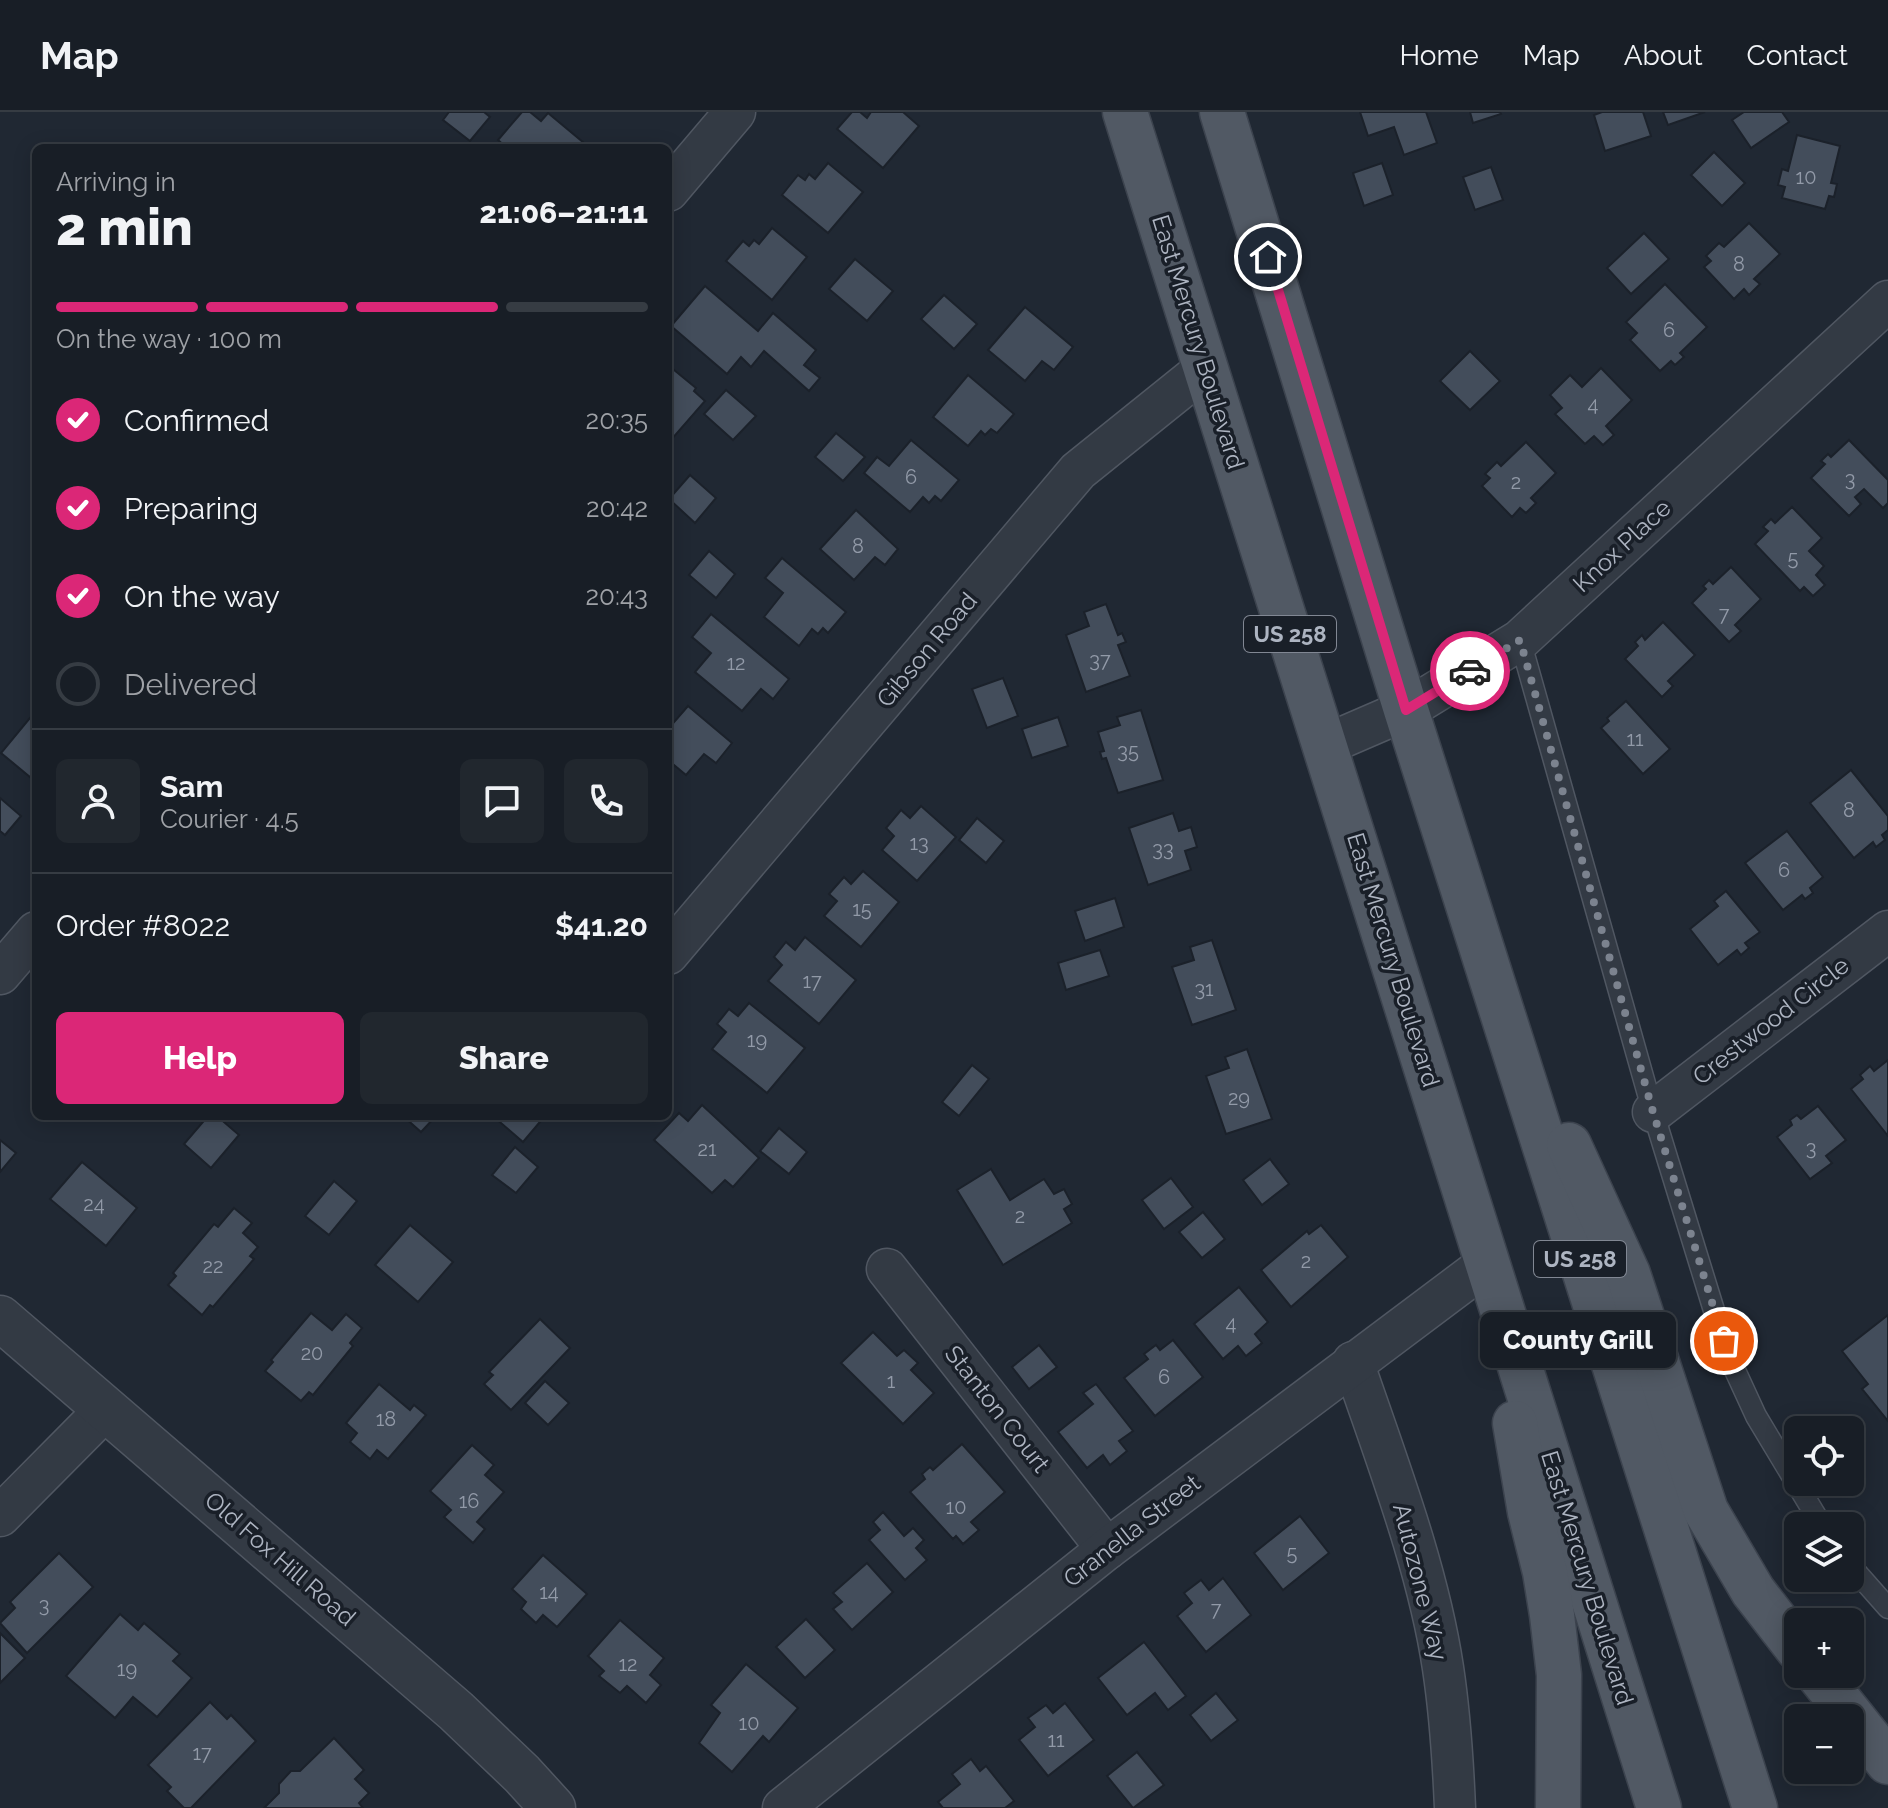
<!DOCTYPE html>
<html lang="en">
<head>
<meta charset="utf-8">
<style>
  body { margin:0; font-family:Raleway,sans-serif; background:#21272e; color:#f1f3f6; height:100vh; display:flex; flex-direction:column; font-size:30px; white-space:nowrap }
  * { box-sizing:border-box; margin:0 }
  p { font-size:26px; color:#9fa2a7 }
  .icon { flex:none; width:44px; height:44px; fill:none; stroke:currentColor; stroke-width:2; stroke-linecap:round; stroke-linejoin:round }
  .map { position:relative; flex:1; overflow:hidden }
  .details { position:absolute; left:32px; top:32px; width:640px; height:976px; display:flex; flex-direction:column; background:#181e26; border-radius:12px; box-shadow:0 4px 20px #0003,0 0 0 2px #363c43 }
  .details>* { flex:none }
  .buttons { position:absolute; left:1784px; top:1304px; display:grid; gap:16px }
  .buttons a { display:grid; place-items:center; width:80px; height:80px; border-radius:12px; background:#181e26; box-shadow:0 4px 20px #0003,0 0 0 2px #363c43; font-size:40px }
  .pin { position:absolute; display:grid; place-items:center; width:68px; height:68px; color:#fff; margin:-34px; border:4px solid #fff; border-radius:50%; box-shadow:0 2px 8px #0007 }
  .courier { position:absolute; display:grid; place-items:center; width:80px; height:80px; margin:-40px; border:6px solid #db2777; border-radius:50%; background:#fff; color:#222; box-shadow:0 2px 10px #0007 }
  .bubble { position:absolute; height:56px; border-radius:12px; background:#181e26; box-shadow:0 4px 20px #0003,0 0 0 2px #363c43; font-size:26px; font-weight:800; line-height:56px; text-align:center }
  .head em { font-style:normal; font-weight:800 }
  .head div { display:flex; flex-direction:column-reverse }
  .head { display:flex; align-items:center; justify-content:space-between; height:136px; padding:0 24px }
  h1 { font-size:52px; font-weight:800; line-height:60px }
  .bar { display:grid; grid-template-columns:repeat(4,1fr); gap:12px 8px; align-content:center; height:96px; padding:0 24px }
  .bar i { height:10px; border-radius:6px; background:#363c43 }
  .bar .on { background:#db2777 }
  .bar p { grid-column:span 4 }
  .line { display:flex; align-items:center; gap:20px; padding:0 24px; border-top:2px solid #363c43 }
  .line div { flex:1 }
  .round { display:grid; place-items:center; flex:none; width:84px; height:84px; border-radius:12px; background:#21272e }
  ol { padding:0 24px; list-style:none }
  li { display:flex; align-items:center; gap:24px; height:88px }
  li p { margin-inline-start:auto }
  li .icon { padding:8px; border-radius:50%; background:#db2777; color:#fff; stroke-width:4 }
  li:last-child { color:#9fa2a7 }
  li i { width:44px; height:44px; border:4px solid #363c43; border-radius:50% }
  .primary-button { display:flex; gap:16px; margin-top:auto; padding:16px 24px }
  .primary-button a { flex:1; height:92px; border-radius:12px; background:#db2777; color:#fff; font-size:32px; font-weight:800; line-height:92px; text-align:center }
  .primary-button a+a { background:#21272e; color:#f1f3f6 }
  header { display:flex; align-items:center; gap:48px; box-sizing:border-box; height:112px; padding:0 40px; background:#181e26; border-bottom:2px solid #363c43 }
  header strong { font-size:38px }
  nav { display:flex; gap:44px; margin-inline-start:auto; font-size:28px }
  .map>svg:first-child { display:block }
</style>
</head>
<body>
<header>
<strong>Map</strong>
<nav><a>Home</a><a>Map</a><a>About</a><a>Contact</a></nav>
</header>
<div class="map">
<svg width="1888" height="1696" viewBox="0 0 1888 1696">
  <rect width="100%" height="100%" fill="#202833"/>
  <g fill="#434d5b" stroke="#1b212a" stroke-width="2">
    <polygon points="449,0 484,0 490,5 470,29 443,8"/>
    <polygon points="522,0 530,0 541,9 548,1 590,36 507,36 498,28"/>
    <polygon points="852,0 860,0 867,6 871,0 903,0 919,14 883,56 837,17"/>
    <polygon points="1360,0 1426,0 1437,31 1404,43 1394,15 1368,24"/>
    <polygon points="1470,0 1500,0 1501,2 1473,11"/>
    <polygon points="1602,0 1643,0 1651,24 1605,39 1594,3"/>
    <polygon points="1663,0 1705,0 1668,13"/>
    <polygon points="1744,0 1782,0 1789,10 1751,36 1732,8"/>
    <polygon points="1797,23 1840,34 1831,71 1837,72 1834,85 1829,84 1825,97 1782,86 1785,75 1778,73 1782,57 1788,59"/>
    <polygon points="1714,40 1745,71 1722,94 1691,63"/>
    <polygon points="828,51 863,80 828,121 782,83 798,63 805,68 809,62 815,67"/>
    <polygon points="1382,51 1393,83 1364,94 1353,61"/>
    <polygon points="1491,55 1503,88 1475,98 1463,65"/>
    <polygon points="1749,111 1780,142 1754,167 1760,172 1749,183 1744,177 1734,187 1704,155 1711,149 1706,144 1719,131 1724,135"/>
    <polygon points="772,116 807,145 772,188 726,149 743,129 749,134 754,128 759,132"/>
    <polygon points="1644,121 1669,147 1631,182 1607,156"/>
    <polygon points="855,147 893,179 867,209 829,177"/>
    <polygon points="1665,172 1707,215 1680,241 1684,245 1675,253 1671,249 1660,259 1630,228 1637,221 1626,210"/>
    <polygon points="705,174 758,219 773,201 816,238 804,253 820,266 809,279 764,239 751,255 741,245 727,262 671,214"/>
    <polygon points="944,183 977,212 954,237 921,207"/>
    <polygon points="1025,195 1073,235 1054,258 1042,249 1025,269 988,238"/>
    <polygon points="1470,239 1500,269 1470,298 1440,269"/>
    <polygon points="668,253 696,276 694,279 705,289 671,328 668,326"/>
    <polygon points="1601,256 1632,288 1606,314 1614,323 1603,333 1594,324 1585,332 1555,302 1562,296 1550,283 1570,263 1582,275"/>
    <polygon points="968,263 1014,302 997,321 991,317 985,323 981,319 968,334 933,305"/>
    <polygon points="726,278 756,304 733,328 704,302"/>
    <polygon points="836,321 865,345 843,369 815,345"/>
    <polygon points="911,328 959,368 941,389 935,384 929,391 923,385 910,400 864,361 877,345 889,354"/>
    <polygon points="1849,328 1888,368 1888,391 1883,396 1864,377 1855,385 1861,392 1849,404 1811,366 1825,352 1821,349 1828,342 1831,345"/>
    <polygon points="1526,330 1556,361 1531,386 1536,391 1526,401 1520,396 1512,405 1482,374 1490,366 1485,362 1497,350 1501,354"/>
    <polygon points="690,363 716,386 695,411 669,387"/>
    <polygon points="1792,395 1822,426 1809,439 1824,454 1816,463 1825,473 1813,484 1804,475 1800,479 1755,432 1768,419 1763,415 1771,407 1775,411"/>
    <polygon points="856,398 898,437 885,453 875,445 854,468 820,437"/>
    <polygon points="709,439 735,462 716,486 689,463"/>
    <polygon points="782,446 846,500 828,521 823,516 818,522 812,517 799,534 764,505 783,481 765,466"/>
    <polygon points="1731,455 1761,487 1735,513 1741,519 1729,530 1692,491 1706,477 1703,474 1709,468 1713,472"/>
    <polygon points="1106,492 1118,523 1122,521 1126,530 1118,533 1130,564 1086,580 1066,523 1089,514 1084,500"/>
    <polygon points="711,502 789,567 773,587 761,577 742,599 695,560 711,541 692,525"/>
    <polygon points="1663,510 1695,543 1668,569 1673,574 1662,585 1625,547 1638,534 1635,530 1642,523 1645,528"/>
    <polygon points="1003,566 1018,604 987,616 972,577"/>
    <polygon points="1626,589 1670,637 1643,662 1601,616 1609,609 1607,606"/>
    <polygon points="688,594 732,631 716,651 704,642 686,663 668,648 668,617"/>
    <polygon points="1141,598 1163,668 1118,681 1106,646 1102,647 1100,640 1104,639 1098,620 1120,613 1117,605"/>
    <polygon points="34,601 36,602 36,670 1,641"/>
    <polygon points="1058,605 1068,634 1032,646 1022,617"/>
    <polygon points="1851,658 1888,704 1888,718 1882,723 1885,728 1876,735 1873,730 1854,746 1810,691"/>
    <polygon points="0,686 21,704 5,723 0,719"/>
    <polygon points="921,694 956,725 917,769 882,738 894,724 886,716 901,698 910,706"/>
    <polygon points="1173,701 1179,719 1191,715 1197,735 1185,739 1191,758 1148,773 1129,716"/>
    <polygon points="977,706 1004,729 986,751 959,728"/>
    <polygon points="1787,719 1823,765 1810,776 1813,781 1805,787 1802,783 1783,798 1745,751"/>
    <polygon points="863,759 899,790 861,835 824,804 837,789 829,782 844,765 851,772"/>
    <polygon points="1726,779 1760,820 1745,831 1749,836 1741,843 1737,838 1718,853 1690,817 1718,794 1714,789"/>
    <polygon points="1115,786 1124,815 1085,829 1075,799"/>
    <polygon points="805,825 856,868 819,912 768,869 782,853 774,845 786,830 795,838"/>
    <polygon points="1212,828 1236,898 1192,913 1172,855 1194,848 1190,835"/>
    <polygon points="1100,838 1109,864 1066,878 1058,851"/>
    <polygon points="749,891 805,936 767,981 712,937 726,920 717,912 729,897 738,904"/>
    <polygon points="1247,937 1272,1007 1226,1022 1206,964 1229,956 1225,945"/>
    <polygon points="1888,948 1888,1024 1851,977 1863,967 1860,963 1870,954 1874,959"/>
    <polygon points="972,953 989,967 959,1004 942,990"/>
    <polygon points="702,993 759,1046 733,1075 725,1068 712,1081 654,1028 679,1001 688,1009"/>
    <polygon points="1818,994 1846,1028 1826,1044 1832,1051 1810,1067 1777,1025 1792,1013 1790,1008 1797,1003 1801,1007"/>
    <polygon points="208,1004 217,1004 239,1023 211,1056 184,1032"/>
    <polygon points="403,1004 436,1004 421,1020"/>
    <polygon points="485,1004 545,1004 523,1030 493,1004 489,1008"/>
    <polygon points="779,1016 807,1040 789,1062 760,1039"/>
    <polygon points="0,1028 16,1041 0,1060"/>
    <polygon points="515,1035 538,1055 516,1081 492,1063"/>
    <polygon points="1270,1047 1289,1072 1262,1093 1243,1068"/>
    <polygon points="82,1050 137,1096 106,1134 50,1087"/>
    <polygon points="991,1057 1010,1088 1044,1067 1054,1082 1064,1077 1072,1092 1064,1097 1072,1111 1003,1153 957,1078"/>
    <polygon points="1171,1066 1193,1095 1164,1117 1142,1088"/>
    <polygon points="334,1069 357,1089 329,1123 305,1104"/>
    <polygon points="234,1096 252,1111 243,1121 258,1135 250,1144 254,1147 213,1195 210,1193 202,1203 168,1173 176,1164 173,1161 214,1112 218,1115"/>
    <polygon points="1203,1100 1225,1127 1202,1146 1179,1120"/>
    <polygon points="410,1113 453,1150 418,1190 375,1153"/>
    <polygon points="1321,1113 1348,1145 1291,1195 1261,1158 1307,1119 1309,1122"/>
    <polygon points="1239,1175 1268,1210 1255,1222 1262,1231 1246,1244 1238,1234 1223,1247 1194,1212"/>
    <polygon points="311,1201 332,1218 346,1202 362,1216 350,1231 353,1234 313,1283 309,1280 301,1289 265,1259 273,1250 271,1248"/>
    <polygon points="1888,1203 1888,1309 1862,1277 1868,1272 1842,1239"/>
    <polygon points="540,1207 570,1236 511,1298 484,1272 493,1263 489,1260"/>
    <polygon points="873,1220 897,1244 904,1238 918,1251 911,1258 934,1281 903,1312 841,1251"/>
    <polygon points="1173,1228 1203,1265 1155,1304 1124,1266 1148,1247 1144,1242 1156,1233 1160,1238"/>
    <polygon points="1039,1233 1057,1255 1029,1277 1012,1255"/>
    <polygon points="545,1269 569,1291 548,1313 525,1291"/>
    <polygon points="379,1272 410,1298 414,1293 426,1303 388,1347 377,1338 370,1347 350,1330 357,1321 346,1311"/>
    <polygon points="1096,1272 1133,1319 1119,1329 1127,1339 1110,1353 1103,1343 1087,1356 1058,1320 1093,1292 1083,1281"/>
    <polygon points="962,1332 1005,1380 971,1410 979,1418 963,1432 956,1424 953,1427 910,1380 925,1367 922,1362 930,1355 933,1358"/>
    <polygon points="472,1333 494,1353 485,1363 504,1380 477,1410 485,1417 473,1431 444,1405 451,1398 430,1379"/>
    <polygon points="883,1400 904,1424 913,1416 924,1428 916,1436 927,1448 905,1468 869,1428 880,1418 873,1410"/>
    <polygon points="1300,1404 1329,1441 1283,1478 1254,1441"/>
    <polygon points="59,1441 93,1475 27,1541 0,1511 15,1496 10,1490"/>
    <polygon points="543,1443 587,1482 557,1515 543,1503 536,1511 521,1497 526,1490 512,1477"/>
    <polygon points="867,1451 893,1480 852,1518 833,1497 842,1490 833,1481"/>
    <polygon points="1223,1466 1251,1503 1206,1540 1177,1504 1192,1491 1184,1481 1201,1468 1209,1478"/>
    <polygon points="120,1502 138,1518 144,1511 180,1542 173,1549 192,1566 157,1605 133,1585 115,1606 66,1564"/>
    <polygon points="806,1507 835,1538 805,1566 776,1535"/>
    <polygon points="620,1508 664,1546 650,1563 661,1573 646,1591 627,1574 620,1581 599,1564 604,1559 588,1544"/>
    <polygon points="0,1521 25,1546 0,1571"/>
    <polygon points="1144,1530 1186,1584 1168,1598 1155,1581 1127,1603 1098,1566"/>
    <polygon points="746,1552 798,1596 769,1630 763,1624 732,1660 699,1631 720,1601 711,1593"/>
    <polygon points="1216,1581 1238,1608 1211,1629 1190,1603"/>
    <polygon points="210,1590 227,1607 231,1603 256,1629 191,1696 184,1696 167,1679 171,1675 148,1653"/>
    <polygon points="1065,1591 1094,1628 1048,1664 1019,1628 1035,1615 1028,1606 1046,1593 1053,1601"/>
    <polygon points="334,1626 364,1658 355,1667 369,1681 359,1691 363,1696 264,1696 279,1681 279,1672 291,1659 300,1659"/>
    <polygon points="1137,1640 1164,1673 1133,1696 1107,1664"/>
    <polygon points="971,1647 980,1659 986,1654 1014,1689 1005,1696 943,1696 938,1690 960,1672 952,1662"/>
  </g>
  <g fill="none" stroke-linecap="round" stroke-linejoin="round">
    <defs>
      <g id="service">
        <polyline points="1520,528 1653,1000 1716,1205 1733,1254 1756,1304 1822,1414"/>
        <polyline points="1850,1453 1888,1496"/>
      </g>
      <g id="minor">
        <polyline points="668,79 735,0"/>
        <polyline points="1325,633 1406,598 1520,528 1888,189"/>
        <polyline points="668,842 1078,359 1206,256"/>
        <polyline points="0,862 36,820"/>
        <polyline points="1653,1000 1888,819"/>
        <polyline points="887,1157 1107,1437"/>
        <path d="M 1353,1250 C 1386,1347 1428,1455 1443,1556 C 1450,1602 1453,1649 1455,1696"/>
        <polyline points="0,1404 106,1297"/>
        <polyline points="783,1696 1107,1437 1488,1151"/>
      </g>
      <polyline id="tertiary" points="0,1206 456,1599 522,1662 553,1696"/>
      <g id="primary">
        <polyline points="1125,0 1659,1696"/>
        <polyline points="1222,0 1406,598 1755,1696"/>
        <polyline points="1569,1033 1628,1162 1706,1399 1753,1479 1798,1537"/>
        <polyline points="1515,1311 1530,1400 1545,1460 1552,1503 1559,1563 1558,1696"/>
        <polyline points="1818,1562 1888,1650"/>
      </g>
    </defs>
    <use href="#service" stroke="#505762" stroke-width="23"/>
    <use href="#minor" stroke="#505762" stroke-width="43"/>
    <use href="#tertiary" stroke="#505762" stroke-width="47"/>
    <use href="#primary" stroke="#3c434e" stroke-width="47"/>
    <use href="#service" stroke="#333a44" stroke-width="20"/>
    <use href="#minor" stroke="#333a44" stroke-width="40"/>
    <use href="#tertiary" stroke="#333a44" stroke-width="44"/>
    <use href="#primary" stroke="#515964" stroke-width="44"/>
  </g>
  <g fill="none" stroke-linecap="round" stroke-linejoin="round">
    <polyline stroke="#7c838f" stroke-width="8" stroke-dasharray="0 14.4" points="1470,559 1520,528 1653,1000 1724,1229"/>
    <polyline stroke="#db2777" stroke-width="10" points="1268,145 1406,598 1470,559"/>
  </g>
  <g text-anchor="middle" stroke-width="7" stroke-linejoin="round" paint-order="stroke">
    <g font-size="20" fill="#929aa8">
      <text x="1806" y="72">10</text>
      <text x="1739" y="159">8</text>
      <text x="1669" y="225">6</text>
      <text x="1593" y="299">4</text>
      <text x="911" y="372">6</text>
      <text x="1850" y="374">3</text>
      <text x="1516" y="377">2</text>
      <text x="858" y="441">8</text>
      <text x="1793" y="453">5</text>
      <text x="1724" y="509">7</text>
      <text x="1100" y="555">37</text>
      <text x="736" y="558">12</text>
      <text x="1635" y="634">11</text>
      <text x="1128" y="646">35</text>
      <text x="1849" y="705">8</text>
      <text x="919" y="738">13</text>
      <text x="1163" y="744">33</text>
      <text x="1784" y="765">6</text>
      <text x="862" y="804">15</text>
      <text x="812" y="876">17</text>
      <text x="1204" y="884">31</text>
      <text x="757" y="935">19</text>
      <text x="1239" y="993">29</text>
      <text x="1811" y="1043">3</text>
      <text x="707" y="1044">21</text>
      <text x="94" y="1099">24</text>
      <text x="1020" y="1111">2</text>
      <text x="1306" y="1156">2</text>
      <text x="213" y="1161">22</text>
      <text x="1231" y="1218">4</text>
      <text x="312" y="1248">20</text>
      <text x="1164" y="1272">6</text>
      <text x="891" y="1276">1</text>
      <text x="386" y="1314">18</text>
      <text x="469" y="1396">16</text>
      <text x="956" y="1402">10</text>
      <text x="1292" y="1448">5</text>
      <text x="549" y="1487">14</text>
      <text x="44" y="1500">3</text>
      <text x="1216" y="1504">7</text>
      <text x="628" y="1559">12</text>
      <text x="127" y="1564">19</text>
      <text x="749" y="1618">10</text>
      <text x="1056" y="1635">11</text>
      <text x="202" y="1648">17</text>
    </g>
    <g fill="#191f28" stroke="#818793" stroke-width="2">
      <rect x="1244" y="504" width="92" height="36" rx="6"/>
      <rect x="1534" y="1129" width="92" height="36" rx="6"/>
    </g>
    <g font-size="22" font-weight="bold" fill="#adb4c1">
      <text x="1290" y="530">US 258</text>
      <text x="1580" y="1155">US 258</text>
    </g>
    <g font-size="24" fill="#adb4c1" stroke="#191f28">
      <text transform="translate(1198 230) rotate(73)" y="8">East Mercury Boulevard</text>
      <text transform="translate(1622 434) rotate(-43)" y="8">Knox Place</text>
      <text transform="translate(927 538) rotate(-50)" y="8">Gibson Road</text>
      <text transform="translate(1393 848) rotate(73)" y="8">East Mercury Boulevard</text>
      <text transform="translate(1771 909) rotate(-38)" y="8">Crestwood Circle</text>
      <text transform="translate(997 1297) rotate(52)" y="8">Stanton Court</text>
      <text transform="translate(1132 1419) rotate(-38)" y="8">Granella Street</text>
      <text transform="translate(280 1447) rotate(41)" y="8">Old Fox Hill Road</text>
      <text transform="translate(1587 1466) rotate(73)" y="8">East Mercury Boulevard</text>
      <text transform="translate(1420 1470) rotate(76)" y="8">Autozone Way</text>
    </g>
  </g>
</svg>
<div class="buttons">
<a><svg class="icon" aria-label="locate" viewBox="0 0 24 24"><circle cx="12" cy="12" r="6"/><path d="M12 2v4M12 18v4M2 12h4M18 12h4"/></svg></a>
<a><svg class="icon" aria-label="layers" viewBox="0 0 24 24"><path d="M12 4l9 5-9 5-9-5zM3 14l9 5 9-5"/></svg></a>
<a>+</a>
<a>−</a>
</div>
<div class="pin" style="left:1724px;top:1229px;background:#ea580c"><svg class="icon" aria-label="bag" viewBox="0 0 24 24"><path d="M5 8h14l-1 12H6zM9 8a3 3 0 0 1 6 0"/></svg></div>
<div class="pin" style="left:1268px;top:145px;background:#1f2937"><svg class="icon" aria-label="home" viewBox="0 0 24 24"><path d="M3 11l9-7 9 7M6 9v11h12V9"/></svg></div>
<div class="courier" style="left:1470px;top:559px"><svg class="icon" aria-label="car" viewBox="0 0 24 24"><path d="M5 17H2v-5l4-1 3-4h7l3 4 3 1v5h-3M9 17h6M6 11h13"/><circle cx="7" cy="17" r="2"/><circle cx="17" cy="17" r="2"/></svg></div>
<div class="bubble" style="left:1480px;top:1200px;width:196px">County Grill</div>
<section class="details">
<div class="head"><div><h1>2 min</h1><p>Arriving in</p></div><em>21:06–21:11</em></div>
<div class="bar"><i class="on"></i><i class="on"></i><i class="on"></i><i></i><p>On the way · 100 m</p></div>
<ol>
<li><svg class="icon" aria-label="check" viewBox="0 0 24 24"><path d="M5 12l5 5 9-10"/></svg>Confirmed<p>20:35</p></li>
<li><svg class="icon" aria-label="check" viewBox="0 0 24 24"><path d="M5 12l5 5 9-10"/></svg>Preparing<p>20:42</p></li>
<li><svg class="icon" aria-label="check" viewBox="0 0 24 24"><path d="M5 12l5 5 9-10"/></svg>On the way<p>20:43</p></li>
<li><i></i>Delivered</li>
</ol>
<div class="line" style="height:144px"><a class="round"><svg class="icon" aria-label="person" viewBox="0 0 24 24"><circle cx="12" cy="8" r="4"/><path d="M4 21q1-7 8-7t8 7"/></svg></a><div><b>Sam</b><p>Courier · 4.5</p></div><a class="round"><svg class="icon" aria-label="chat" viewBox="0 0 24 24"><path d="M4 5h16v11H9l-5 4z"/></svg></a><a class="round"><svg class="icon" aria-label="phone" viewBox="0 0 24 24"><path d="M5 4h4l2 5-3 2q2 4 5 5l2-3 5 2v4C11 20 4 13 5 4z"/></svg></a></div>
<div class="line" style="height:104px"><div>Order #8022</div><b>$41.20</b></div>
<div class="primary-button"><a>Help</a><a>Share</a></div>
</section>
</div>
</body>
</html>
